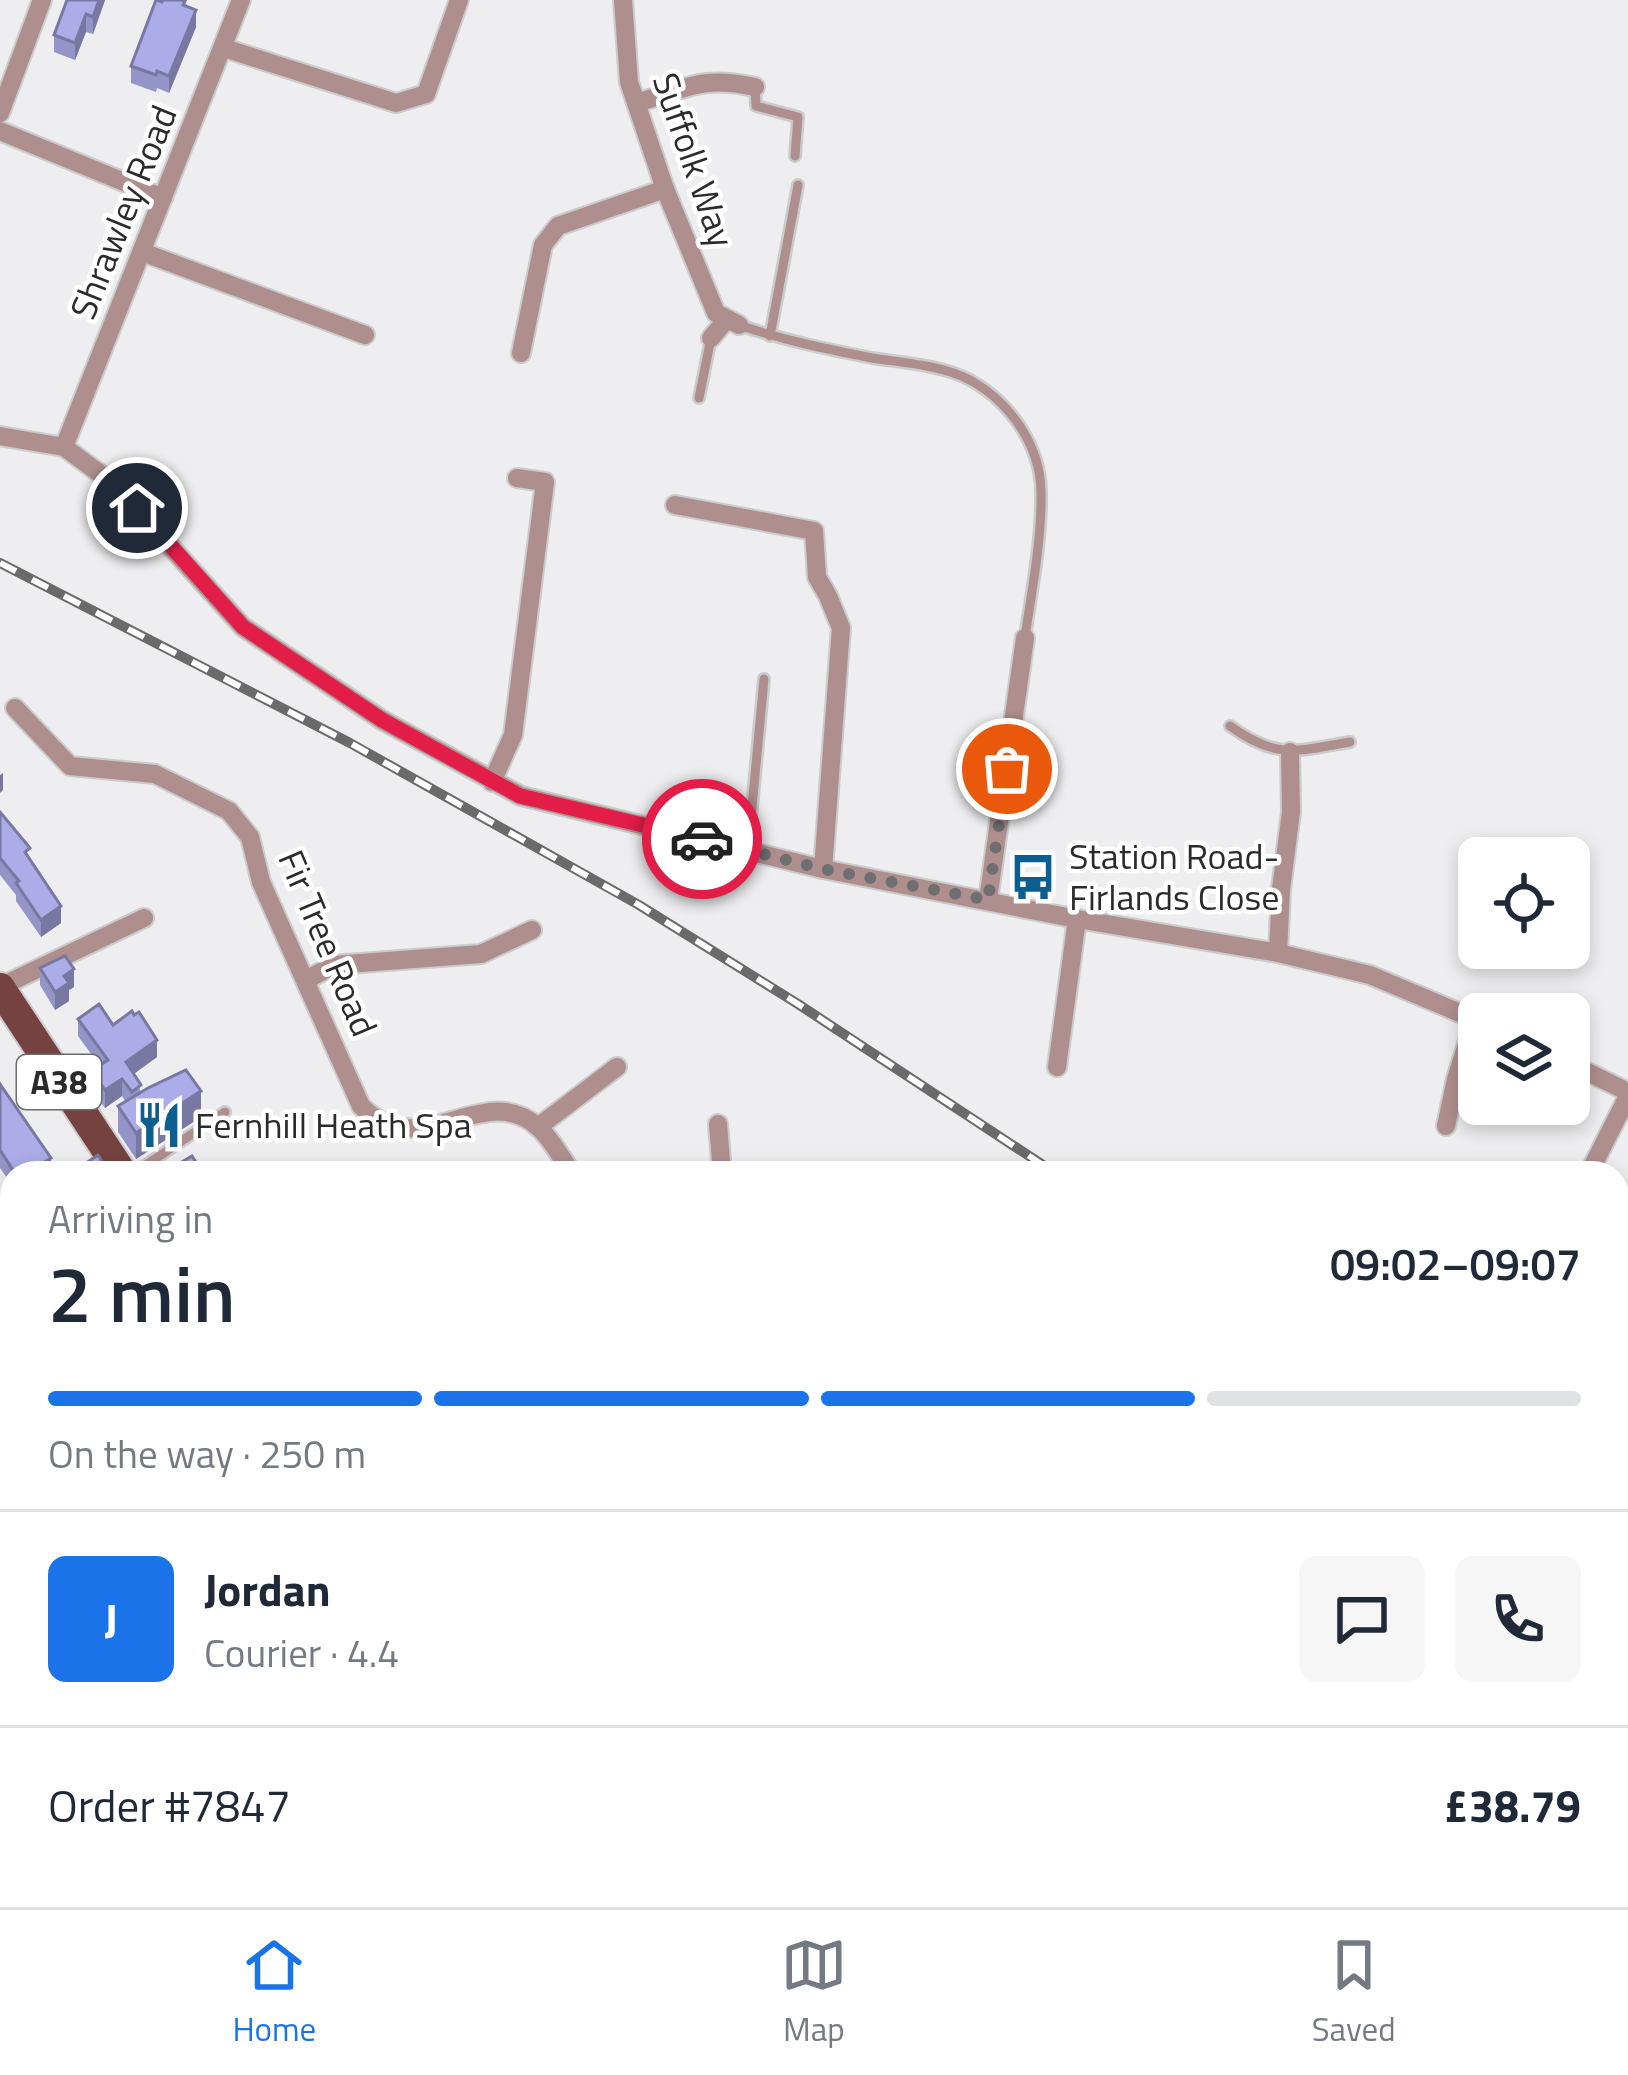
<!DOCTYPE html>
<html lang="en">
<head>
<meta charset="utf-8">
<style>
  body { margin:0; font-family:"Titillium Web",sans-serif; background:#f6f6f7; color:#1f2937; height:100vh; display:flex; flex-direction:column; font-size:45px; white-space:nowrap }
  * { box-sizing:border-box; margin:0 }
  p { font-size:39px; color:#747a83 }
  .icon { flex:none; width:66px; height:66px; fill:none; stroke:currentColor; stroke-width:2; stroke-linecap:round; stroke-linejoin:round }
  .map { position:relative; flex:1; overflow:hidden }
  .details { position:absolute; left:0px; top:1161px; width:1629px; height:747px; display:flex; flex-direction:column; background:#fff; border-radius:36px 36px 0 0; box-shadow:0 6px 18px #0003 }
  .details>* { flex:none }
  .tools { position:absolute; left:1458px; top:837px; display:grid; gap:24px }
  .tools a { display:grid; place-items:center; width:132px; height:132px; border-radius:18px; background:#fff; box-shadow:0 6px 18px #0003; font-size:60px }
  .pin { position:absolute; display:grid; place-items:center; width:102px; height:102px; color:#fff; margin:-51px; border:6px solid #fff; border-radius:50%; box-shadow:0 3px 12px #0007 }
  .courier { position:absolute; display:grid; place-items:center; width:120px; height:120px; margin:-60px; border:9px solid #e11d48; border-radius:50%; background:#fff; color:#222; box-shadow:0 3px 15px #0007 }
  .headline em { font-style:normal; font-weight:600 }
  .headline div { display:flex; flex-direction:column-reverse }
  .headline { display:flex; align-items:center; justify-content:space-between; height:204px; padding:0 48px }
  h1 { font-size:78px; font-weight:600; line-height:90px }
  .bar { display:grid; grid-template-columns:repeat(4,1fr); gap:18px 12px; align-content:center; height:144px; padding:0 48px }
  .bar i { height:15px; border-radius:9px; background:#e0e1e3 }
  .bar .active { background:#1a73e8 }
  .bar p { grid-column:span 4 }
  .line { display:flex; align-items:center; gap:30px; padding:0 48px; border-top:3px solid #e0e1e3 }
  .line div { flex:1 }
  .round { display:grid; place-items:center; flex:none; width:126px; height:126px; border-radius:18px; background:#f6f6f7 }
  .dock { display:flex; justify-content:space-around; align-items:center; height:168px; border-top:3px solid #e0e1e3; background:#fff; font-size:33px; color:#747a83 }
  .dock a { display:grid; justify-items:center; gap:6px }
  .dock .active { color:#1a73e8 }
  .map>svg:first-child { display:block }
</style>
</head>
<body>
<div class="map">
<svg width="1628" height="1907" viewBox="0 0 1628 1907">
  <defs>
    <pattern id="forest-firs" width="22" height="20" patternUnits="userSpaceOnUse" patternTransform="scale(3)"><rect width="22" height="20" fill="#a1d5bc"/><path d="M5 1l3.5 6h-7zM16 11l3.5 6h-7z" fill="#8bb7a2"/></pattern>
    <pattern id="park-crowns" width="20" height="18" patternUnits="userSpaceOnUse" patternTransform="scale(3)"><rect width="20" height="18" fill="#a1d5bc"/><path d="M2 6a3 3 0 1 1 6 0M12 15a3 3 0 1 1 6 0" fill="none" stroke="#8bb7a2"/></pattern>
  </defs>
  <rect width="100%" height="100%" fill="#eeeef0"/>
  <polygon fill="url(#forest-firs)" points="1148,1896 1245,1896 1237,1907 1142,1907"/>
  <polygon fill="url(#park-crowns)" points="665,1896 1148,1896 1142,1907 638,1907"/>
  <g fill="none" stroke-linecap="round" stroke-linejoin="round">
    <defs>
      <g id="lane">
        <polyline points="755,87 756,106 798,117 795,156"/>
        <path d="M 739,325 C 783,340 826,349 872,358 C 904,363 942,365 970,380 C 1010,402 1040,445 1041,491 C 1042,539 1032,589 1025,637"/>
        <polyline points="770,336 798,185"/>
        <polyline points="699,398 711,338"/>
        <path d="M 1230,726 C 1277,760 1297,751 1350,742"/>
        <polyline points="748,850 764,679"/>
        <polyline points="134,1173 225,1112"/>
        <polyline points="0,1393 12,1386"/>
        <polyline points="394,1896 396,1907"/>
        <polyline points="32,1907 38,1896"/>
      </g>
      <g id="street">
        <polyline points="623,0 629,82 665,189 716,313 739,325"/>
        <polyline points="224,48 396,103 426,94 459,0"/>
        <path d="M 636,103 C 686,89 701,75 755,87"/>
        <polyline points="0,113 42,0"/>
        <polyline points="0,131 163,198"/>
        <polyline points="142,252 365,335"/>
        <polyline points="711,338 727,319"/>
        <polyline points="521,353 543,245 558,226 665,189"/>
        <polyline points="0,436 64,447 114,484 243,627 382,720 521,796 823,869 1077,919 1278,953 1370,975 1479,1021"/>
        <polyline points="64,447 241,0"/>
        <polyline points="675,505 814,531 817,577 828,596 841,628 823,869"/>
        <path d="M 15,708 L 70,766 L 155,774 L 229,811 L 250,837 L 261,882 L 361,1106 C 421,1167 483,1078 538,1127 C 551,1138 562,1159 572,1173"/>
        <polyline points="492,782 513,735 545,482 517,478"/>
        <polyline points="988,900 1025,638"/>
        <polyline points="1278,953 1281,889 1291,812 1290,752"/>
        <polyline points="306,980 334,965 481,954 532,930"/>
        <polyline points="0,987 144,918"/>
        <polyline points="1569,1063 1628,1092"/>
        <polyline points="1057,1067 1077,919"/>
        <polyline points="718,1124 722,1173"/>
        <polyline points="1446,1126 1456,1079 1475,1019"/>
        <polyline points="538,1127 617,1067"/>
        <polyline points="1589,1173 1628,1096"/>
        <polyline points="0,1220 12,1213"/>
        <polyline points="0,1522 12,1522"/>
        <polyline points="329,1907 357,1896"/>
      </g>
      <g id="primary">
        <polyline points="0,988 122,1173"/>
        <polyline points="574,1896 579,1907"/>
      </g>
    </defs>
    <use href="#lane" stroke="#cbcbcd" stroke-width="14"/>
    <use href="#street" stroke="#cbcbcd" stroke-width="22"/>
    <use href="#primary" stroke="#cbcbcd" stroke-width="34"/>
    <use href="#lane" stroke="#af8f8d" stroke-width="9"/>
    <use href="#street" stroke="#af8f8d" stroke-width="18"/>
    <use href="#primary" stroke="#75423f" stroke-width="30"/>
    <defs>
      <g id="rail">
        <polyline points="0,563 350,743 639,905 798,1004 1055,1173"/>
        <polyline points="1617,1568 1628,1576"/>
      </g>
    </defs>
    <use href="#rail" stroke="#6a6a6b" stroke-width="10"/>
    <use href="#rail" stroke="#fff" stroke-width="6" stroke-dasharray="18" stroke-linecap="butt"/>
  </g>
  <g fill="#9394c8">
    <polygon points="67,0 105,0 93,34 86,32 75,60 54,52 54,35"/>
    <polygon points="162,2 185,5 196,27 169,93 157,88 156,92 131,83 131,66"/>
    <polygon points="0,812 30,858 61,923 41,937 16,901 16,895 0,875"/>
    <polygon points="40,968 74,987 69,990 69,1001 55,1010 40,985"/>
    <polygon points="78,1019 113,1025 157,1057 134,1074 141,1092 201,1117 136,1159 118,1132 118,1106 126,1102 122,1096 105,1108 91,1089 91,1071 100,1066 78,1036"/>
    <polygon points="0,1084 51,1173 12,1173 12,1185 0,1168"/>
  </g>
  <g fill="#7878a2">
    <polygon points="99,0 105,0 93,34 93,17"/>
    <polygon points="196,10 196,27 169,93 169,76"/>
    <polygon points="86,14 86,32 75,60 75,43"/>
    <polygon points="3,773 3,790 0,793 0,775"/>
    <polygon points="61,906 61,923 41,937 41,920"/>
    <polygon points="74,969 74,987 69,990 69,1001 55,1010 55,992 64,976"/>
    <polygon points="157,1040 157,1057 126,1079 126,1062"/>
    <polygon points="122,1079 122,1096 105,1108 105,1090"/>
    <polygon points="201,1091 201,1117 136,1159 136,1133"/>
    <polygon points="51,1158 51,1173 27,1173"/>
    <polygon points="9,1257 9,1292 0,1297 0,1263"/>
    <polygon points="267,1896 314,1896 284,1907 237,1907"/>
  </g>
  <g fill="#abace8" stroke="#7878a2" stroke-width="3">
    <polygon points="67,0 99,0 93,17 86,14 75,43 54,35"/>
    <polygon points="156,0 162,2 163,0 181,0 185,1 183,5 196,10 169,76 157,71 156,75 131,66"/>
    <polygon points="0,812 30,848 25,852 61,906 41,920 16,883 19,881 0,858"/>
    <polygon points="65,956 74,969 64,976 69,983 55,992 40,968"/>
    <polygon points="99,1004 113,1025 132,1011 134,1015 139,1012 157,1040 126,1062 141,1085 132,1092 122,1079 105,1090 91,1071 108,1060 78,1019"/>
    <polygon points="186,1070 201,1091 136,1133 118,1106 148,1088"/>
    <polygon points="0,1084 51,1158 27,1173 15,1173 0,1150"/>
    <polygon points="98,1155 109,1173 57,1173 56,1171 64,1166 73,1169 80,1167"/>
    <polygon points="192,1156 203,1173 180,1173 175,1166"/>
    <polygon points="0,1243 9,1257 0,1263"/>
    <polygon points="206,1896 223,1896 226,1904 210,1907"/>
    <polygon points="229,1896 267,1896 237,1907 233,1907"/>
    <polygon points="367,1896 373,1896 377,1907 350,1907 348,1903"/>
    <polygon points="505,1896 512,1896 516,1907 491,1907 490,1904"/>
  </g>
  <g fill="none" stroke-linecap="round" stroke-linejoin="round">
    <polyline stroke="#6f6f71" stroke-width="12" stroke-dasharray="0 21.6" points="702,839 823,869 988,900 1007,769"/>
    <polyline stroke="#e11d48" stroke-width="15" points="137,508 243,627 382,720 520,796 702,839"/>
  </g>
  <defs>
    <symbol id="bus-bare" viewBox="-9 -9 18 18"><path d="M-5-6H5V4H4V6H2V4H-2V6H-4V4H-5ZM-3.5-4V0h7V-4ZM-3.5 1.2v1.5H-2V1.2ZM2 1.2v1.5H3.5V1.2Z" fill="#0b5e90" stroke="#fff" stroke-width="2.5" paint-order="stroke"/></symbol>
    <symbol id="restaurant-bare" viewBox="-9 -9 18 18"><path d="M-5-6h1v4h1v-4h1v4h1v-4h1v5L-1.5 .5V6h-2V.5L-5-1ZM5-6V6H3V1.5H1.5Q1.5-4 5-6Z" fill="#0b5e90" stroke="#fff" stroke-width="2.5" paint-order="stroke"/></symbol>
  </defs>
  <g fill-rule="evenodd">
    <use href="#bus-bare" x="1000" y="844" width="66" height="66"/>
    <use href="#restaurant-bare" x="126" y="1092" width="66" height="66"/>
  </g>
  <g text-anchor="middle" stroke-width="9" stroke-linejoin="round" paint-order="stroke">
    <rect fill="#fff" stroke="#6b6b6b" stroke-width="3" x="17" y="1055" width="84" height="54" rx="9"/>
    <g font-size="33" font-weight="bold" fill="#2b2b2c">
      <text x="59" y="1094">A38</text>
    </g>
    <g font-size="36" fill="#2b2b2c" stroke="#fff">
      <text transform="translate(694 160) rotate(71)" y="13">Suffolk Way</text>
      <text transform="translate(123 212) rotate(-68)" y="13">Shrawley Road</text>
      <text transform="translate(328 943) rotate(67)" y="13">Fir Tree Road</text>
    </g>
    <g font-size="36" fill="#2b2b2c" stroke="#fff" text-anchor="start">
      <text x="1069" y="869">Station Road-<tspan x="1069" dy="41">Firlands Close</tspan></text>
      <text x="195" y="1138">Fernhill Heath Spa</text>
    </g>
  </g>
</svg>
<div class="tools">
<a><svg class="icon" aria-label="locate" viewBox="0 0 24 24"><circle cx="12" cy="12" r="6"/><path d="M12 2v4M12 18v4M2 12h4M18 12h4"/></svg></a>
<a><svg class="icon" aria-label="layers" viewBox="0 0 24 24"><path d="M12 4l9 5-9 5-9-5zM3 14l9 5 9-5"/></svg></a>
</div>
<div class="pin" style="left:1007px;top:769px;background:#ea580c"><svg class="icon" aria-label="bag" viewBox="0 0 24 24"><path d="M5 8h14l-1 12H6zM9 8a3 3 0 0 1 6 0"/></svg></div>
<div class="pin" style="left:137px;top:508px;background:#1f2937"><svg class="icon" aria-label="home" viewBox="0 0 24 24"><path d="M3 11l9-7 9 7M6 9v11h12V9"/></svg></div>
<div class="courier" style="left:702px;top:839px"><svg class="icon" aria-label="car" viewBox="0 0 24 24"><path d="M5 17H2v-5l4-1 3-4h7l3 4 3 1v5h-3M9 17h6M6 11h13"/><circle cx="7" cy="17" r="2"/><circle cx="17" cy="17" r="2"/></svg></div>
<section class="details">
<div class="headline"><div><h1>2 min</h1><p>Arriving in</p></div><em>09:02–09:07</em></div>
<div class="bar"><i class="active"></i><i class="active"></i><i class="active"></i><i></i><p>On the way · 250 m</p></div>
<div class="line" style="height:216px"><b class="round" style="background:#1a73e8;color:#fff">J</b><div><b>Jordan</b><p>Courier · 4.4</p></div><a class="round"><svg class="icon" aria-label="chat" viewBox="0 0 24 24"><path d="M4 5h16v11H9l-5 4z"/></svg></a><a class="round"><svg class="icon" aria-label="phone" viewBox="0 0 24 24"><path d="M5 4h4l2 5-3 2q2 4 5 5l2-3 5 2v4C11 20 4 13 5 4z"/></svg></a></div>
<div class="line" style="height:156px"><div>Order #7847</div><b>£38.79</b></div>
</section>
</div>
<nav class="dock">
<a class="active"><svg class="icon" aria-label="home" viewBox="0 0 24 24"><path d="M3 11l9-7 9 7M6 9v11h12V9"/></svg>Home</a>
<a><svg class="icon" aria-label="map" viewBox="0 0 24 24"><path d="M3 6l6-2 6 2 6-2v14l-6 2-6-2-6 2zM9 4v14M15 6v14"/></svg>Map</a>
<a><svg class="icon" aria-label="saved" viewBox="0 0 24 24"><path d="M7 4h10v16l-5-4-5 4z"/></svg>Saved</a>
</nav>
</body>
</html>
